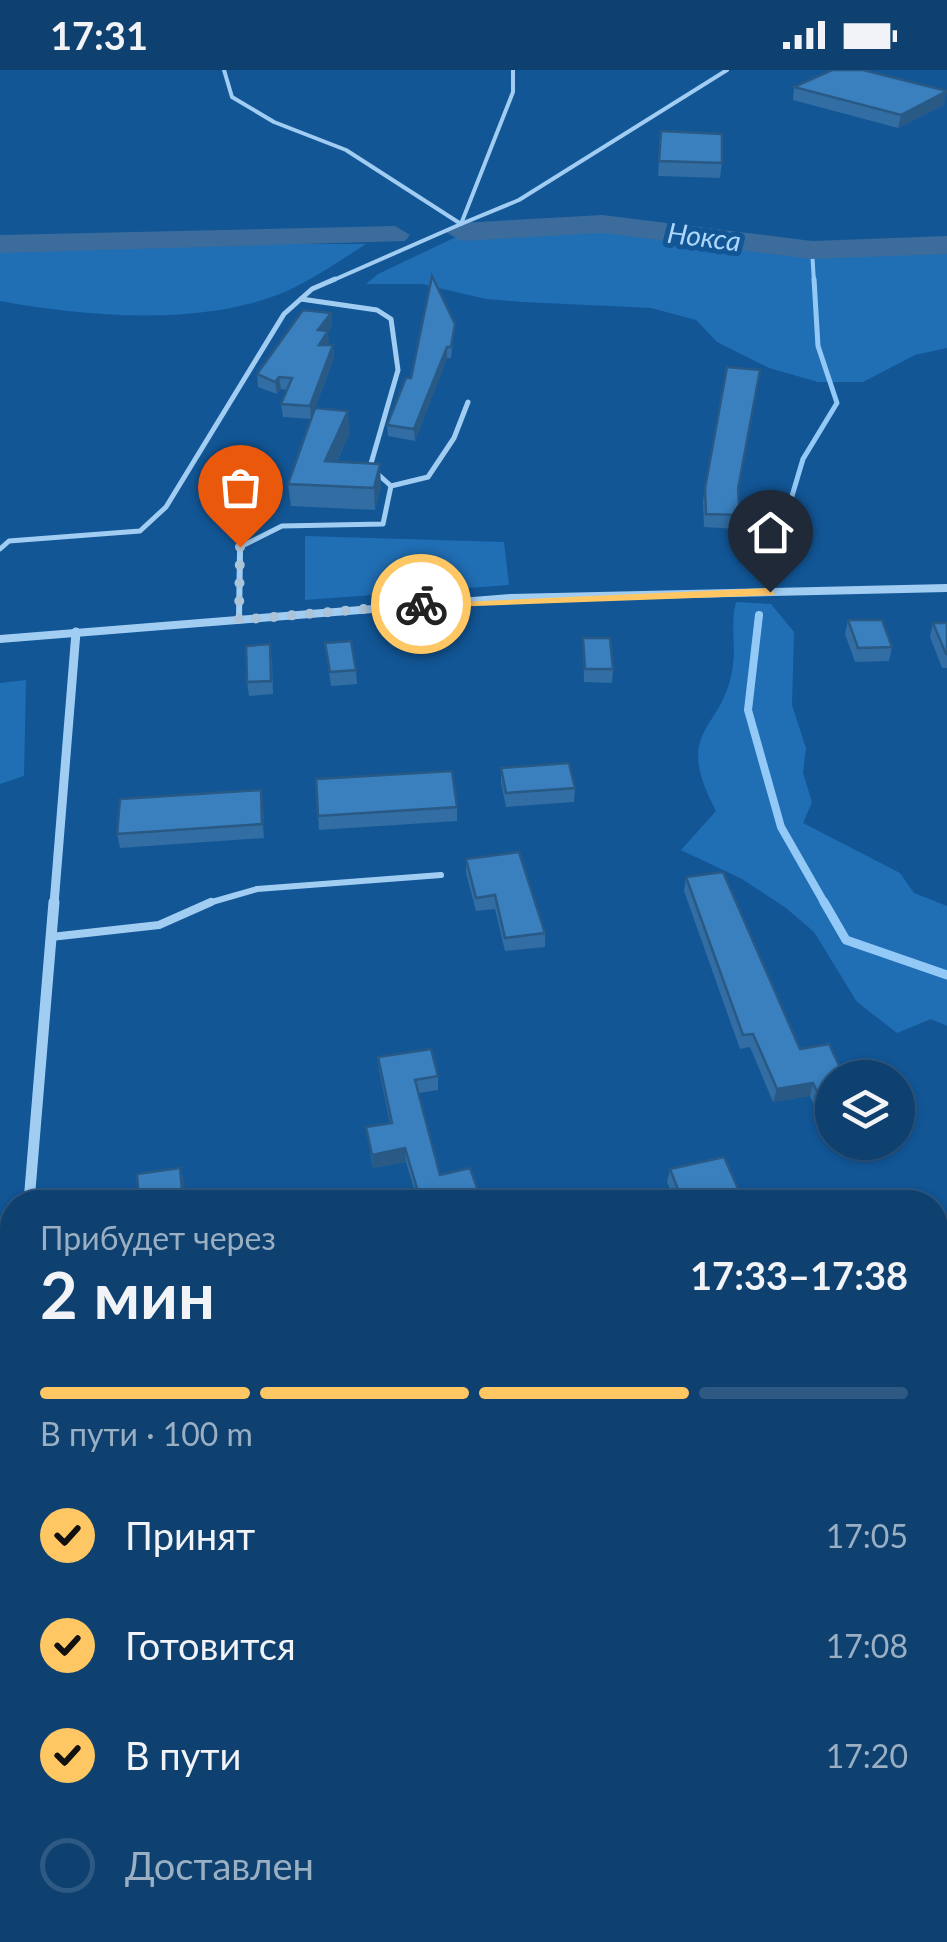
<!DOCTYPE html>
<html lang="ru">
<head>
<meta charset="utf-8">
<style>
  body { margin:0; font-family:Lato,sans-serif; background:#1c4b78; color:#f1f3f6; height:100vh; display:flex; flex-direction:column; font-size:38px; white-space:nowrap }
  * { box-sizing:border-box; margin:0 }
  p { font-size:32px; color:#9bafc3 }
  .icon { flex:none; width:55px; height:55px; fill:none; stroke:currentColor; stroke-width:2; stroke-linecap:round; stroke-linejoin:round }
  .map { position:relative; flex:1; overflow:hidden }
  .panel { position:absolute; left:0px; top:1120px; width:948px; height:752px; display:flex; flex-direction:column; background:#0e4070; border-radius:40px 40px 0 0; box-shadow:0 2px 8px #0004,0 0 0 2px #2e5983 }
  .panel>* { flex:none }
  .controls { position:absolute; left:815px; top:990px; display:grid; gap:20px }
  .controls a { display:grid; place-items:center; width:100px; height:100px; border-radius:50%; background:#0e4070; box-shadow:0 2px 8px #0004,0 0 0 2px #2e5983; font-size:50px }
  .pin { position:absolute; display:grid; place-items:center; width:85px; height:85px; color:#fff; margin:-102px -42px; border-radius:50% 50% 50% 0; rotate:-45deg; box-shadow:0 0 10px #0007 }
  .pin .icon { rotate:45deg }
  .courier { position:absolute; display:grid; place-items:center; width:100px; height:100px; margin:-50px; border:8px solid #ffc664; border-radius:50%; background:#fff; color:#222; box-shadow:0 2px 12px #0007 }
  .headline em { font-style:normal; font-weight:700 }
  .headline div { display:flex; flex-direction:column-reverse }
  .headline { display:flex; align-items:center; justify-content:space-between; height:170px; padding:0 40px }
  h1 { font-size:65px; font-weight:700; line-height:75px }
  .bar { display:grid; grid-template-columns:repeat(4,1fr); gap:15px 10px; align-content:center; height:120px; padding:0 40px }
  .bar i { height:12px; border-radius:8px; background:#2e5983 }
  .bar .on { background:#ffc664 }
  .bar p { grid-column:span 4 }
  ol { padding:0 40px; list-style:none }
  li { display:flex; align-items:center; gap:30px; height:110px }
  li p { margin-inline-start:auto }
  li .icon { padding:10px; border-radius:50%; background:#ffc664; color:#111; stroke-width:4 }
  li:last-child { color:#9bafc3 }
  li i { width:55px; height:55px; border:5px solid #2e5983; border-radius:50% }
  .status { display:flex; justify-content:space-between; align-items:center; height:70px; padding:0 50px; background:#0e4070; direction:ltr }
  .status svg { height:28px; fill:currentColor }
  .map>svg:first-child { display:block }
</style>
</head>
<body>
<div class="status"><b>17:31</b><svg viewBox="0 0 49 12"><path d="M0 12V9h3v3zM5 12V6h3v6zM10 12V3h3v9zM15 12V0h3v12zM26 1h20v11H26zM47 4h2v5h-2z"/></svg></div>
<div class="map">
<svg width="947" height="1872" viewBox="0 0 947 1872">
  <rect width="100%" height="100%" fill="#125696"/>
  <g fill="#206eb4">
    <polygon points="595,159 769,182 947,180 947,278 915,285 863,312 818,312 769,298 717,272 696,250 651,238 523,232 486,229 422,214 366,214 378,204 456,167"/>
    <path d="M 258,174 L 366,174 C 341,190 315,208 287,221 C 205,257 87,247 0,231 L 0,179 Z"/>
    <polygon points="305,466 504,472 509,515 305,530"/>
    <path d="M 736,532 L 771,534 L 794,562 L 792,635 L 806,678 L 803,703 L 812,732 L 803,753 L 900,803 L 914,823 L 947,836 L 947,956 L 931,949 L 897,963 L 857,932 L 814,862 L 786,838 L 742,809 L 681,780 L 716,741 C 671,655 724,664 733,595 C 736,573 730,554 736,532 Z"/>
    <polygon points="26,610 24,706 0,714 0,613"/>
  </g>
  <g fill="none" stroke-linecap="round" stroke-linejoin="round">
    <polyline stroke="#93c9f7" stroke-width="4" points="812,180 814,212"/>
    <polyline stroke="#93c9f7" stroke-width="5" points="775,483 803,389 837,333 818,276 814,209"/>
    <g stroke="#93c9f7" stroke-width="8">
      <polyline points="769,505 776,481"/>
      <polyline points="759,545 748,640 781,757 825,834"/>
    </g>
    <polyline stroke="#93c9f7" stroke-width="9" points="824,832 846,870 947,905"/>
    <g fill="#3c6c9b" fill-rule="evenodd">
      <polygon points="602,145 812,171 947,166 947,184 812,189 602,163 461,171 446,162 461,153"/>
      <polygon points="395,156 410,165 405,171 0,183 0,165"/>
    </g>
    <g stroke="#a1cdf3" stroke-width="4">
      <polyline points="224,0 232,27 274,52 346,80 461,154 519,130 727,0"/>
      <polyline points="329,212 461,154 513,22 513,0"/>
    </g>
    <g stroke="#a1cdf3" stroke-width="5">
      <polyline points="391,416 428,407 454,368 468,332"/>
      <polyline points="0,479 9,471 140,461 166,437 284,244 312,219 335,209"/>
      <polyline points="240,483 240,477 282,456 383,454 391,416 370,397 398,300 391,249 377,240 301,229"/>
    </g>
    <g stroke="#a1cdf3" stroke-width="6">
      <polyline points="239,550 240,481"/>
      <polyline points="205,834 257,819 441,805"/>
    </g>
    <polyline stroke="#a1cdf3" stroke-width="8" points="51,867 159,855 211,832"/>
    <g stroke="#a1cdf3" stroke-width="10">
      <polyline points="935,1325 947,1340"/>
      <polyline points="935,1826 947,1872"/>
    </g>
    <polyline stroke="#a1cdf3" stroke-width="9" points="54,834 76,562"/>
    <polyline stroke="#a1cdf3" stroke-width="11" points="29,1132 54,832"/>
    <g stroke="#a1cdf3" stroke-width="14">
      <polyline points="935,1795 947,1791"/>
      <polyline points="0,1872 12,1517"/>
      <polyline points="117,1872 245,1860"/>
    </g>
    <polygon fill="#a1cdf3" fill-rule="evenodd" points="947,514 947,522 510,532 0,573 0,565 510,524"/>
  </g>
  <g fill="#326da3">
    <polygon points="794,17 944,35 898,58 793,30"/>
    <polygon points="661,61 722,93 720,108 658,106"/>
    <polygon points="331,243 332,256 328,261 328,275 333,275 334,288 311,349 283,347 281,334 287,320 281,319 277,324 258,317 257,304"/>
    <polygon points="455,254 451,288 447,288 415,371 388,366 387,355 411,308"/>
    <polygon points="350,362 337,392 381,416 375,440 291,436 288,414"/>
    <polygon points="705,418 738,421 740,445 738,459 704,457 703,431"/>
    <polygon points="848,550 892,577 889,591 855,592 845,564"/>
    <polygon points="933,553 947,553 947,598 942,598 930,567"/>
    <polygon points="583,568 613,599 612,613 584,612"/>
    <polygon points="325,573 356,600 357,614 331,616"/>
    <polygon points="272,588 273,624 249,626 247,612"/>
    <polygon points="501,698 575,718 574,732 506,737 501,712"/>
    <polygon points="261,720 263,734 264,768 120,778 117,764"/>
    <polygon points="457,737 457,751 319,760 318,746"/>
    <polygon points="466,789 545,863 545,877 505,881 495,839 476,841 466,803"/>
    <polygon points="686,807 800,979 845,1008 819,1048 810,1026 773,1032 750,977 740,979 684,821"/>
    <polygon points="378,987 438,1006 438,1020 419,1023 440,1105 482,1132 418,1132 406,1092 373,1098 366,1057 390,1053 379,1000"/>
    <polygon points="670,1099 744,1132 676,1132 667,1112"/>
    <polygon points="935,1585 947,1585 947,1639 935,1642"/>
  </g>
  <g fill="#295985">
    <polygon points="947,21 944,35 898,58 901,45"/>
    <polygon points="331,243 332,256 319,272 318,260"/>
    <polygon points="328,261 329,273 320,287 319,275"/>
    <polygon points="333,275 334,288 311,349 310,336"/>
    <polygon points="447,277 447,288 415,371 414,359"/>
    <polygon points="279,307 281,319 277,324 275,312"/>
    <polygon points="348,341 350,362 327,413 325,391"/>
    <polygon points="380,394 381,416 375,440 374,418"/>
    <polygon points="261,720 263,734 264,768 262,754"/>
    <polygon points="813,1013 810,1026 773,1032 777,1019"/>
    <polygon points="832,1033 832,1045 819,1048 823,1034"/>
    <polygon points="405,1078 406,1092 373,1098 372,1085"/>
    <polygon points="180,1098 184,1111 186,1132 183,1132"/>
  </g>
  <g fill="#3a7fbe" stroke="#295985" stroke-width="2.5">
    <polygon points="832,0 863,0 947,21 901,45 794,17"/>
    <polygon points="661,61 722,64 722,93 659,91"/>
    <polygon points="432,206 455,254 451,277 447,277 414,359 387,355 406,308 411,308"/>
    <polygon points="303,240 331,243 318,260 328,261 319,275 333,275 310,336 281,334 292,308 279,307 275,312 257,304"/>
    <polygon points="727,297 760,300 738,419 740,445 706,444 705,418"/>
    <polygon points="315,338 348,341 325,391 380,394 374,418 288,414"/>
    <polygon points="848,550 882,550 892,577 858,578"/>
    <polygon points="933,553 947,553 947,584 946,584"/>
    <polygon points="583,568 610,568 613,599 585,599"/>
    <polygon points="351,571 356,600 330,602 325,573"/>
    <polygon points="270,574 271,611 247,612 246,576"/>
    <polygon points="569,693 575,718 506,723 501,698"/>
    <polygon points="452,701 457,737 318,746 316,709"/>
    <polygon points="261,720 262,754 117,764 120,729"/>
    <polygon points="519,782 545,863 505,868 495,825 476,828 466,789"/>
    <polygon points="723,802 800,979 829,974 845,1008 832,1008 832,1033 823,1034 813,1013 777,1019 753,964 743,965 686,807"/>
    <polygon points="431,979 438,1006 415,1010 440,1105 470,1098 482,1132 421,1132 405,1078 372,1085 366,1057 392,1053 378,987"/>
    <polygon points="724,1087 744,1132 683,1132 670,1099"/>
    <polygon points="180,1098 183,1132 139,1132 137,1104"/>
    <polygon points="946,1583 947,1635 935,1638 935,1585"/>
  </g>
  <polygon fill="#ffc664" points="770,518 775,525 421,538 415,534"/>
  <g fill="none" stroke-linecap="round" stroke-linejoin="round">
    <polyline stroke="#acc4da" stroke-width="10" stroke-dasharray="0 18" points="240,477 239,550 421,534"/>
  </g>
  <g text-anchor="middle" stroke-width="10" stroke-linejoin="round" paint-order="stroke">
    <g font-size="28" font-style="italic" fill="#aed6fa" stroke="#125696">
      <text transform="translate(704 167) rotate(7)" y="10">Нокса</text>
    </g>
  </g>
</svg>
<div class="controls">
<a><svg class="icon" aria-label="layers" viewBox="0 0 24 24"><path d="M12 4l9 5-9 5-9-5zM3 14l9 5 9-5"/></svg></a>
</div>
<div class="pin" style="left:240px;top:477px;background:#ea580c"><svg class="icon" aria-label="bag" viewBox="0 0 24 24"><path d="M5 8h14l-1 12H6zM9 8a3 3 0 0 1 6 0"/></svg></div>
<div class="pin" style="left:770px;top:522px;background:#1f2937"><svg class="icon" aria-label="home" viewBox="0 0 24 24"><path d="M3 11l9-7 9 7M6 9v11h12V9"/></svg></div>
<div class="courier" style="left:421px;top:534px"><svg class="icon" aria-label="bike" viewBox="0 0 24 24"><circle cx="6" cy="16" r="4"/><circle cx="18" cy="16" r="4"/><path d="M6 16l4-8h5l3 8M10 8l3 8H6M13 5h3"/></svg></div>
<section class="panel">
<div class="headline"><div><h1>2 мин</h1><p>Прибудет через</p></div><em>17:33–17:38</em></div>
<div class="bar"><i class="on"></i><i class="on"></i><i class="on"></i><i></i><p>В пути · 100 m</p></div>
<ol>
<li><svg class="icon" aria-label="check" viewBox="0 0 24 24"><path d="M5 12l5 5 9-10"/></svg>Принят<p>17:05</p></li>
<li><svg class="icon" aria-label="check" viewBox="0 0 24 24"><path d="M5 12l5 5 9-10"/></svg>Готовится<p>17:08</p></li>
<li><svg class="icon" aria-label="check" viewBox="0 0 24 24"><path d="M5 12l5 5 9-10"/></svg>В пути<p>17:20</p></li>
<li><i></i>Доставлен</li>
</ol>
</section>
</div>
</body>
</html>
